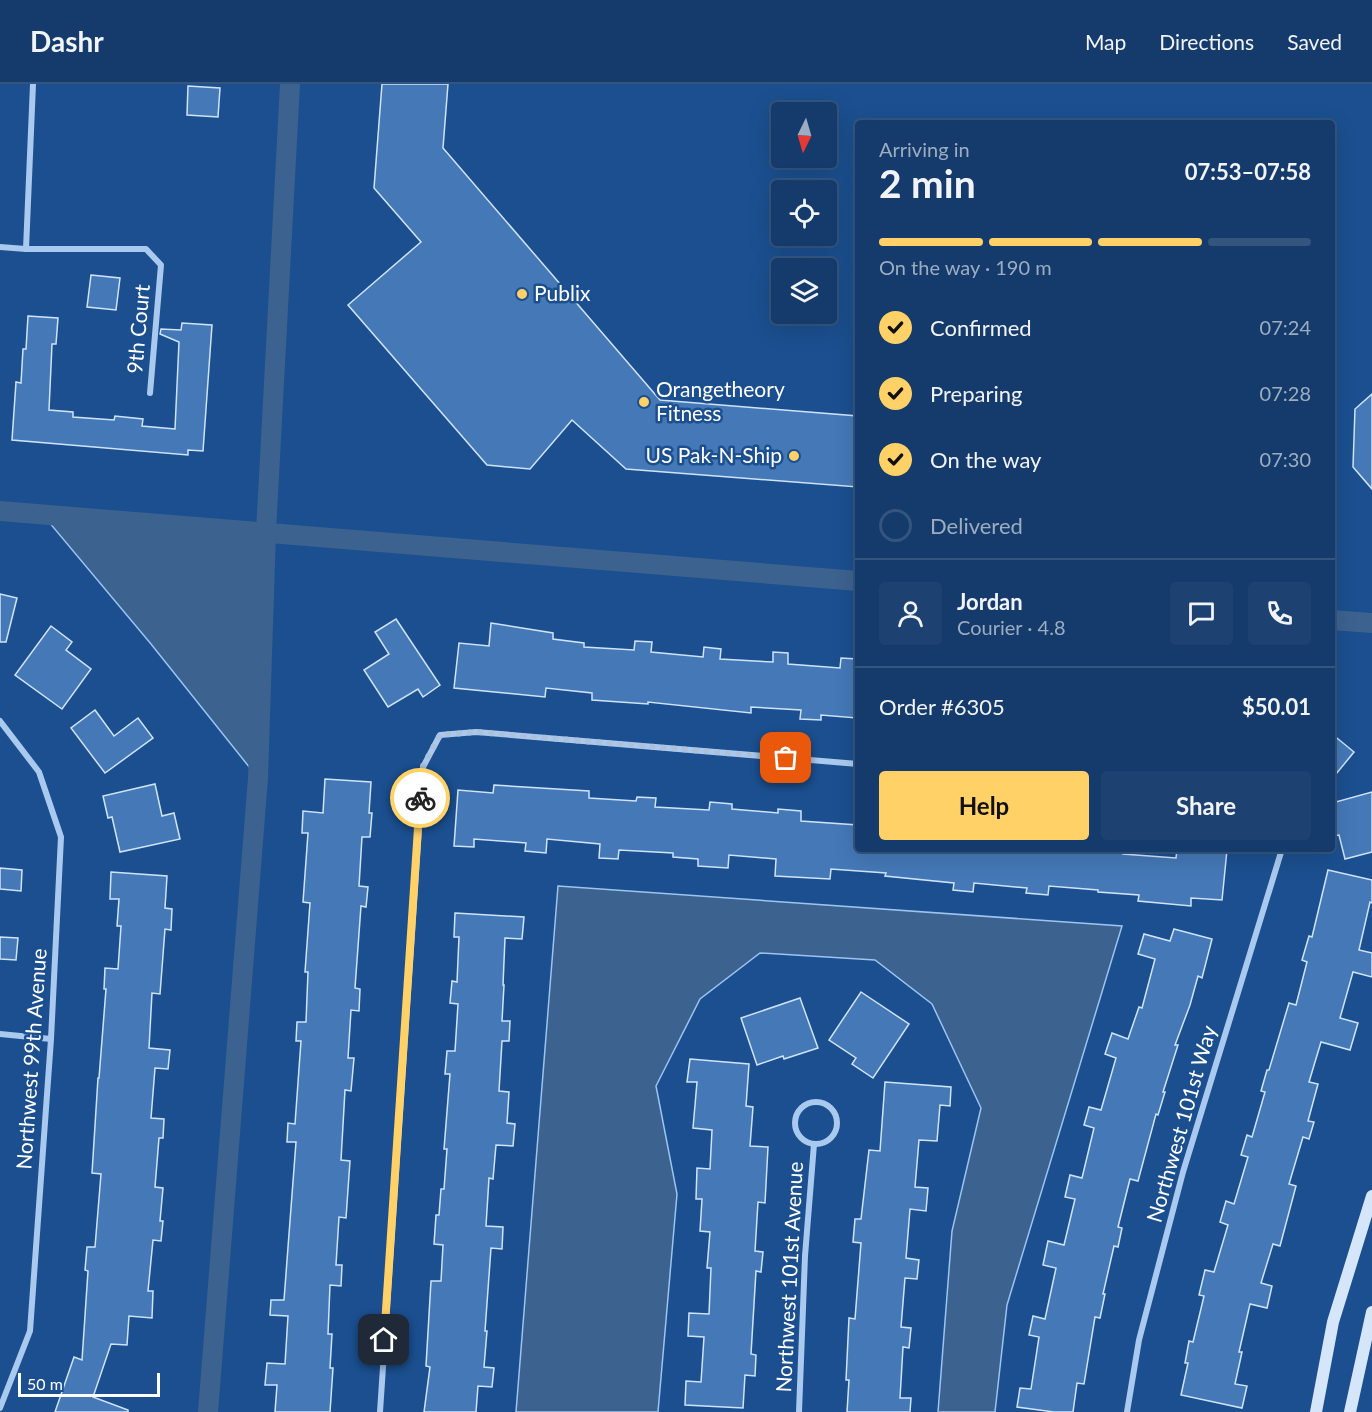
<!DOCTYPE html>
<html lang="en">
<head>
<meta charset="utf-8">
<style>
  body { margin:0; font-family:Lato,sans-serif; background:#1d4271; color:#f1f3f6; height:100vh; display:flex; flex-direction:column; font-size:22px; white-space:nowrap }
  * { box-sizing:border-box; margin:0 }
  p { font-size:20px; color:#9dadc1 }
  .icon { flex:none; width:33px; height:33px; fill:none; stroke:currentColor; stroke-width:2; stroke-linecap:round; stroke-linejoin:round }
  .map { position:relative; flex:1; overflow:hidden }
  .panel { position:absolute; left:855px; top:36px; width:480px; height:732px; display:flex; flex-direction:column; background:#143b6b; border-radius:6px; box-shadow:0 6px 24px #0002,0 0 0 2px #33557e }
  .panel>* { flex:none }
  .needle { width:39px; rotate:185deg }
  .controls { position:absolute; left:771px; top:18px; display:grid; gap:12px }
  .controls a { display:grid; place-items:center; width:66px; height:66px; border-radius:6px; background:#143b6b; box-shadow:0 6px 24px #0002,0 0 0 2px #33557e; font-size:30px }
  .scale { position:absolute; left:18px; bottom:15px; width:142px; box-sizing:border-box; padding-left:6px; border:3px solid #fff; border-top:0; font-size:16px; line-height:21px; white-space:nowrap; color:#fff; -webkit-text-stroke:4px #1b4f8f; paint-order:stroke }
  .pin { position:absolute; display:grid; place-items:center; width:51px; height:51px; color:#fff; margin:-26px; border-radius:12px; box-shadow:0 3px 9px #0006 }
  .courier { position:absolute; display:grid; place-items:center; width:60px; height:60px; margin:-30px; border:4px solid #ffd166; border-radius:50%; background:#fff; color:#222; box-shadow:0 2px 8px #0007 }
  .summary em { font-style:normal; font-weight:700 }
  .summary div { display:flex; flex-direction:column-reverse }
  .summary { display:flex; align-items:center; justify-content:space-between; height:102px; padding:0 24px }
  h1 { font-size:39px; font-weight:700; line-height:45px }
  .bar { display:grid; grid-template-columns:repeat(4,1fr); gap:9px 6px; align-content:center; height:72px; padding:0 24px }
  .bar i { height:8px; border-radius:4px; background:#33557e }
  .bar .current { background:#ffd166 }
  .bar p { grid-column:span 4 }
  .line { display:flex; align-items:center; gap:15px; padding:0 24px; border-top:2px solid #33557e }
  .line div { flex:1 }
  .round { display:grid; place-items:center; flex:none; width:63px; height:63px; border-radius:6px; background:#1d4271 }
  ol { padding:0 24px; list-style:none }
  li { display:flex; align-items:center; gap:18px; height:66px }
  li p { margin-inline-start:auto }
  li .icon { padding:6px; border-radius:50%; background:#ffd166; color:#111; stroke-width:4 }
  li:last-child { color:#9dadc1 }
  li i { width:33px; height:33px; border:3px solid #33557e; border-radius:50% }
  .cta { display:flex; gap:12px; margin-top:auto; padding:12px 24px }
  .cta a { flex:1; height:69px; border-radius:6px; background:#ffd166; color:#111; font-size:24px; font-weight:700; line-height:69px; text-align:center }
  .cta a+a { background:#1d4271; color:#f1f3f6 }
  header { display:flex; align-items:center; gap:36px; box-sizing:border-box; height:84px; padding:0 30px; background:#143b6b; border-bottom:2px solid #33557e }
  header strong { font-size:28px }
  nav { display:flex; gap:33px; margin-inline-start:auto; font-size:21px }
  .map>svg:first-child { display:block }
</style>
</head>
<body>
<header>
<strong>Dashr</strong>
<nav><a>Map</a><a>Directions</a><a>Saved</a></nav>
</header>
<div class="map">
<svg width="1372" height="1328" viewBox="0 0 1372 1328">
  <rect width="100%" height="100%" fill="#1b4f8f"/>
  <g fill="#3c6290" stroke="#9cc4f0" stroke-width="1.5">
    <polygon points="43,431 266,448 258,694 151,560"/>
    <polygon points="558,802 1122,842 1007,1221 995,1328 938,1328 952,1147 981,1024 932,920 875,876 760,869 700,915 656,1002 677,1110 658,1328 516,1328"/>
  </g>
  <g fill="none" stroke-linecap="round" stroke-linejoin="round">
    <g stroke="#3c6290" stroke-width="20">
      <polyline points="0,427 858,497"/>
      <polyline points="1332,536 1372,539"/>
      <polyline points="208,1328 258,694 266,448 290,0"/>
    </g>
  </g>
  <g fill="#4478b7" stroke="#cfe3fa" stroke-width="1.5">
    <polygon points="382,0 448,0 443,64 660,316 858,332 858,403 626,385 572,336 530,385 487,381 348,221 421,158 374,104"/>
    <polygon points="188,2 220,4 218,33 187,31"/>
    <polygon points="91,191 120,194 116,226 87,223"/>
    <polygon points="28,232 58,234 56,260 52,260 49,326 73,328 73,333 114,336 115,332 143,335 142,342 175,345 179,258 160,250 161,245 181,246 182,239 212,241 203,367 188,366 188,371 12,356 16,298 21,299 23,265 26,265"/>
    <polygon points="1372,310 1372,405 1353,383 1355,325"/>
    <polygon points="0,510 17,514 6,558 0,558"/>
    <polygon points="396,535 440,601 423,613 418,605 388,623 364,586 389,570 375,548"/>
    <polygon points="491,539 553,549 553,555 584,559 584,563 634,566 635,557 652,558 651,568 703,573 704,563 721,565 720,575 773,578 773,568 788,569 788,580 840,584 841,574 858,575 857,634 821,631 821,636 800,635 801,626 751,623 751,629 648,618 648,620 592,616 592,609 546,604 545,613 454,604 459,559 489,562"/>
    <polygon points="51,542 72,558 66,566 91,585 62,625 15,591"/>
    <polygon points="95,626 114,652 138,634 153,654 105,689 71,644"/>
    <polygon points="1332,650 1354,668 1332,695"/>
    <polygon points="325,695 371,698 369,729 372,729 370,753 362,753 359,802 368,803 366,823 361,822 355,904 360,905 359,927 351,926 348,974 354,974 351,1007 345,1006 341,1076 350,1077 346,1134 339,1133 336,1181 342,1181 341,1202 330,1201 328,1250 332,1250 330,1284 333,1284 330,1328 275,1328 277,1301 265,1301 267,1279 285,1280 288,1232 270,1231 271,1216 284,1216 296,1058 287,1058 288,1039 295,1040 301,957 296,957 297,938 306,938 308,888 305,888 310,819 303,818 308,749 302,749 303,727 323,729"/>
    <polygon points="155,700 162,732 174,729 180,755 120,768 112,733 108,734 103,712"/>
    <polygon points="494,701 589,707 589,714 636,717 637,713 656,714 655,723 709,726 710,718 732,720 732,725 778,729 778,725 801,727 801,737 858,741 858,765 1124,765 1123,770 1176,774 1177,765 1227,766 1222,816 1191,814 1191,822 1138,817 1139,811 1098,808 1098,806 1049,802 1048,811 1026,809 1027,804 974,799 973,808 953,806 954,799 885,792 886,789 831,785 830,795 775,792 776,775 729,771 728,784 698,782 698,775 673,773 673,769 619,766 618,775 599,774 600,760 547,755 546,769 525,767 526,759 474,755 474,763 454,762 458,706 493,709"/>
    <polygon points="1372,708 1372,768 1345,775 1339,751 1332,752 1332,719"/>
    <polygon points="0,784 22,786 21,807 0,805"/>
    <polygon points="1328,786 1372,796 1372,819 1370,818 1359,866 1372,869 1372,893 1353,888 1340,934 1358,939 1350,966 1321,958 1309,998 1318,1000 1308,1037 1314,1038 1309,1055 1303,1053 1289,1100 1296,1102 1280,1162 1273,1160 1261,1199 1272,1202 1267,1224 1250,1220 1239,1268 1242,1268 1235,1300 1247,1302 1242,1324 1181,1311 1188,1279 1185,1279 1189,1257 1193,1258 1204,1212 1199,1211 1205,1186 1214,1188 1228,1141 1220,1138 1226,1117 1234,1120 1248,1073 1241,1071 1247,1051 1252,1053 1265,1008 1261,1007 1267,986 1269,986 1289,919 1296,921 1307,878 1302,876 1309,852 1312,853"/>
    <polygon points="111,788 167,792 165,824 172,825 171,846 165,845 160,910 152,909 149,964 170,966 168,985 155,984 151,1034 164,1035 163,1054 159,1054 155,1103 163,1104 160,1137 163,1137 161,1157 153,1156 148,1207 153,1207 152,1234 129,1232 127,1261 111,1260 93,1313 128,1326 128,1328 55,1328 74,1273 82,1276 88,1187 85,1186 87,1163 95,1163 101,1090 92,1089 98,994 99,994 106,905 104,905 105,884 118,885 121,842 117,842 119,815 110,815"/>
    <polygon points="455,829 524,833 522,855 505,854 503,901 504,901 502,937 510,937 509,957 502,957 499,1007 509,1008 507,1039 515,1040 513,1062 496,1061 493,1095 489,1094 486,1142 503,1143 502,1165 491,1164 485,1247 487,1247 484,1283 494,1284 492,1303 478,1302 476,1328 424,1328 430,1283 426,1282 431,1197 441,1197 443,1161 434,1160 436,1131 439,1131 441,1105 444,1105 447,1065 444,1065 450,990 445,990 447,967 455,967 458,920 450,919 452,897 457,898 459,853 454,853"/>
    <polygon points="1174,845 1212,855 1202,894 1198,892 1190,921 1175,961 1178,961 1163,1008 1165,1008 1158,1031 1156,1030 1138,1097 1130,1095 1118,1143 1122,1144 1118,1163 1114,1162 1103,1210 1105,1210 1100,1234 1095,1233 1084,1300 1077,1299 1073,1328 1054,1328 1017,1323 1020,1304 1031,1305 1039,1253 1029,1251 1033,1232 1045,1235 1056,1184 1043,1181 1048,1157 1064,1161 1075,1115 1065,1113 1070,1091 1082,1094 1094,1044 1084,1041 1089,1023 1101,1026 1116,974 1105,970 1112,949 1128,955 1139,923 1142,924 1155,875 1138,870 1144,850 1170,857"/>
    <polygon points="0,853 18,854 16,876 0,875"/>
    <polygon points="861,908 909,940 873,994 852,980 856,974 829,956"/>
    <polygon points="800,914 818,964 784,975 783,972 757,981 741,934"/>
    <polygon points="690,975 749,980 746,1022 753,1023 750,1062 768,1063 765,1119 758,1118 755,1167 763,1168 761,1188 756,1187 751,1270 756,1271 755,1292 745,1291 743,1324 685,1321 686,1297 701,1298 704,1253 688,1252 689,1229 709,1230 711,1184 707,1184 710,1148 700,1147 702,1115 696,1115 697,1084 710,1085 712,1046 693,1044 697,998 687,998"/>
    <polygon points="885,998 951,1003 950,1022 940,1021 937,1057 919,1056 915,1103 928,1104 926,1127 910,1125 906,1174 919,1176 917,1195 905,1194 901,1243 911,1244 909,1264 903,1263 900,1314 911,1314 910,1328 847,1328 849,1296 846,1296 849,1234 855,1235 861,1159 853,1158 855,1135 861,1135 869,1066 880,1067"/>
  </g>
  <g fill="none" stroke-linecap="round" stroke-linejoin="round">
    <g stroke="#a9c9ee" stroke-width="6">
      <polyline points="0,163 26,165 146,165 161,181 150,309"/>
      <polyline points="26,165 33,0"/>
      <polyline points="0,637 39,688 61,753 51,955 30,1247 0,1324"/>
      <polyline points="0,950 51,955"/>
      <circle cx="816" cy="1039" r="21"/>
      <polyline points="380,1328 423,683 440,651 476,648 858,680"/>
      <polyline points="799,1328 805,1172 814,1060"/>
      <polyline points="1127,1328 1139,1256 1183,1088 1282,765"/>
    </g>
    <g stroke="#d6e6fa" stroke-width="12">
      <polyline points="1316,1328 1333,1238 1372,1112"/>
      <polyline points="1350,1328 1372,1228"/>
    </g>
  </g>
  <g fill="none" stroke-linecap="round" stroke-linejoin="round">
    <polyline stroke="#afc1d8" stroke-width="6" stroke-dasharray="0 10.8" points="420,714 423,682 440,651 476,648 786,674"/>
    <polyline stroke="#ffd166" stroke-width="8" points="384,1256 420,714"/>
  </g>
  <g fill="#ffd166" stroke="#1b4f8f" stroke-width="2">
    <circle cx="522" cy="210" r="6"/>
    <circle cx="644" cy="318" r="6"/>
    <circle cx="794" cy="372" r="6"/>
  </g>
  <g text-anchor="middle" stroke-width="5" stroke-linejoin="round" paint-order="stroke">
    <g font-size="21" fill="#fff" stroke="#1b4f8f" text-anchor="start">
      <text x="534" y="217">Publix</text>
      <text x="656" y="313">Orangetheory<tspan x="656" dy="24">Fitness</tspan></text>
      <text x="782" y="379" text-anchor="end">US Pak-N-Ship</text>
    </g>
    <g font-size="21" fill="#fff" stroke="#1b4f8f">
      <text transform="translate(139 245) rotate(-85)" y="7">9th Court</text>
      <text transform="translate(32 975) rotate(-86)" y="7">Northwest 99th Avenue</text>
      <text transform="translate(1182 1040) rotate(-74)" y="7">Northwest 101st Way</text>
      <text transform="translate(790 1193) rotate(-87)" y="7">Northwest 101st Avenue</text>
    </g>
  </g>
</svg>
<div class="controls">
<a><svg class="needle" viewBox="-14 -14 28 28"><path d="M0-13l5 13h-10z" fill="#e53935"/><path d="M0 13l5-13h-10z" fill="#9dadc1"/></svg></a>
<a><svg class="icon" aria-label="locate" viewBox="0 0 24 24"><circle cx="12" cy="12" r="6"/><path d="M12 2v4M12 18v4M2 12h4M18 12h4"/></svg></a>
<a><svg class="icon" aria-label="layers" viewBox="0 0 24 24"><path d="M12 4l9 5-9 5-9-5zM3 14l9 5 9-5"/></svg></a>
</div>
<div class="scale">50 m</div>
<div class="pin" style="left:786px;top:674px;background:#ea580c"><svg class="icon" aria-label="bag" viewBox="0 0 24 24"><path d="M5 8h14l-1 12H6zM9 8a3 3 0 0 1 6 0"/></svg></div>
<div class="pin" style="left:384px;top:1256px;background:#1f2937"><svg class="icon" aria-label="home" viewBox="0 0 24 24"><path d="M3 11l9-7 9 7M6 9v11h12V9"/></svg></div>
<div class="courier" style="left:420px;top:714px"><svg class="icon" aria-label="bike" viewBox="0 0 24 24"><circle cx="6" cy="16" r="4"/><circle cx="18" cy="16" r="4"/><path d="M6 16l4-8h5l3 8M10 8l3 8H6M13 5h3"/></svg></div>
<section class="panel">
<div class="summary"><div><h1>2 min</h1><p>Arriving in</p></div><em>07:53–07:58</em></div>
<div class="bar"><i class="current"></i><i class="current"></i><i class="current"></i><i></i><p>On the way · 190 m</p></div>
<ol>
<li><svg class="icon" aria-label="check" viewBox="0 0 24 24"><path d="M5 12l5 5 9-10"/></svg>Confirmed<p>07:24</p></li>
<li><svg class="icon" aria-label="check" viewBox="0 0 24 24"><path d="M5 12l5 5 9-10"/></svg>Preparing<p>07:28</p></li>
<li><svg class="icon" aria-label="check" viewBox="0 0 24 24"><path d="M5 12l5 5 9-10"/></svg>On the way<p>07:30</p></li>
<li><i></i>Delivered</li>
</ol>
<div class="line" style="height:108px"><a class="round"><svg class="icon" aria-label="person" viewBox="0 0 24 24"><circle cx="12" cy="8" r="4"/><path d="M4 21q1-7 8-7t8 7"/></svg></a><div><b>Jordan</b><p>Courier · 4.8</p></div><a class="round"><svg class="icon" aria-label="chat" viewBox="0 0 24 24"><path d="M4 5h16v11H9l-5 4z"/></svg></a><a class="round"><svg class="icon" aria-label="phone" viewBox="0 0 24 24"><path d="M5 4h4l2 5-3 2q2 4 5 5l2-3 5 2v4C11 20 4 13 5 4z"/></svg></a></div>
<div class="line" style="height:78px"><div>Order #6305</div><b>$50.01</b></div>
<div class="cta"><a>Help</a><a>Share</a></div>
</section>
</div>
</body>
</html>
